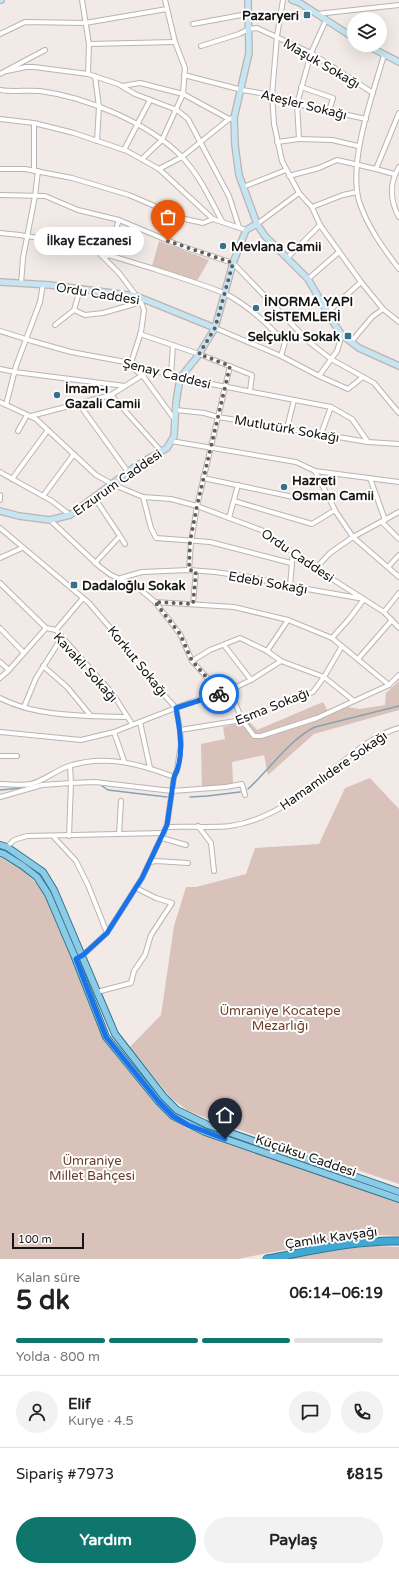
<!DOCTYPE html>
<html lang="tr">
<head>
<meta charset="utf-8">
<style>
  body { margin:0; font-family:"Varela Round",sans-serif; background:#f2f2f2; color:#222; height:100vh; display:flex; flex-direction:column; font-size:15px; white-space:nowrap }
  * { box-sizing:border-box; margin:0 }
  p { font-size:13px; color:#767676 }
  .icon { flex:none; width:22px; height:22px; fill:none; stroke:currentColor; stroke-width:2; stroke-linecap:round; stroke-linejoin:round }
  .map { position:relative; height:1259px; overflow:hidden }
  .side { display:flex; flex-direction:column; background:#fff; flex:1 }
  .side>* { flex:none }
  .tools { position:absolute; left:347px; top:12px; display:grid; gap:8px }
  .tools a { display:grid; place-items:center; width:40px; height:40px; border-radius:50%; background:#fff; box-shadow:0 4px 16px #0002; font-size:20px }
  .scale { position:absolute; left:12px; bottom:10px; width:72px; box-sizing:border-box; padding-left:4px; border:2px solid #161413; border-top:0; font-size:11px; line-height:14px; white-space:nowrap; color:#161413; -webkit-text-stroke:3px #fff; paint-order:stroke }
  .pin { position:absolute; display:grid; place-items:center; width:34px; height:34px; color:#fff; margin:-41px -17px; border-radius:50% 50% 50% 0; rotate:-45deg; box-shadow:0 0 4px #0007 }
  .pin .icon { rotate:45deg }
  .courier { position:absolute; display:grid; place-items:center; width:40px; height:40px; margin:-20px; border:3px solid #1a73e8; border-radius:50%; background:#fff; color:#222; box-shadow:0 1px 5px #0007 }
  .bubble { position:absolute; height:28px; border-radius:14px; background:#fff; box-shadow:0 4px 16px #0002; font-size:13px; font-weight:700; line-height:28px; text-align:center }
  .head em { font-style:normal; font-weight:700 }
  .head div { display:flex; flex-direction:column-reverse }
  .head { display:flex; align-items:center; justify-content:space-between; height:68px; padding:0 16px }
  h1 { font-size:26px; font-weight:700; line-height:30px }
  .bar { display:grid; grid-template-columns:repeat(4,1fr); gap:6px 4px; align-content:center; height:48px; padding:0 16px }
  .bar i { height:5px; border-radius:3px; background:#e0e0e0 }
  .bar .on { background:#0f766e }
  .bar p { grid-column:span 4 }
  .line { display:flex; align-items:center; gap:10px; padding:0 16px; border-top:1px solid #e0e0e0 }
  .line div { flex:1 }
  .round { display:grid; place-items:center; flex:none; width:42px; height:42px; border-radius:21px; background:#f2f2f2 }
  .action { display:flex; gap:8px; margin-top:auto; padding:8px 16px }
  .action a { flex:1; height:46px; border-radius:24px; background:#0f766e; color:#fff; font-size:16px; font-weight:700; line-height:46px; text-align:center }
  .action a+a { background:#f2f2f2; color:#222 }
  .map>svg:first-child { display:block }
</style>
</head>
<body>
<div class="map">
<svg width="399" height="1259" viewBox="0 0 399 1259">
  <rect width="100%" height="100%" fill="#f1eae7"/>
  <g fill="#d8c2ba">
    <polygon points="159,241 209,260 197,281 152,266"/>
    <polygon points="399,681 399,710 314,734 268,775 264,755 232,762 233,783 202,789 201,744 225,739 223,727 249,721 257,730 323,702 328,711 347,707 360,709 385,705 386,693"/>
    <polygon points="370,778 399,809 399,1184 213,1121 187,1110 171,1098 130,1047 161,1015 174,926 186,887 196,887 246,874 255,848 319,844 345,788"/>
    <polygon points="0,857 22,870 45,891 104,1040 146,1092 186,1128 241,1148 311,1170 399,1203 399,1236 381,1235 333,1241 237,1259 0,1259"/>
    <polygon points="374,1246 399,1247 399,1259 288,1259 346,1249"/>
  </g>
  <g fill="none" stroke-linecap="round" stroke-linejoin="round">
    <g stroke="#83a3b2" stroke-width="1.5">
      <polyline points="102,786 108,790 167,797"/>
      <path d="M 248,789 C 269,770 290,739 315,727 L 399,706"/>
      <polyline points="0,790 21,788"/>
      <polyline points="190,797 207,796 240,792"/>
    </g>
    <defs>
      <g id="street">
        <polyline points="82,0 89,44 88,74"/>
        <polyline points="283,0 277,36 272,95 274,124 282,161 299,193 312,207 320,225 361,282 383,309 399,322"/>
        <polyline points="317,14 399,5"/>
        <polyline points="193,24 247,14"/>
        <polyline points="0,34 25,22 85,23 167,9"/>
        <polyline points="89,44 175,42"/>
        <polyline points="201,46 239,34 249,29 257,28 311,53 373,93"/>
        <path d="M 384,55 C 373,94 348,161 359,201 C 367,226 383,248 399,269"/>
        <polyline points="7,71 26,67 34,67 88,74 118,84 135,94 177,110 188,119 229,196 239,227"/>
        <polyline points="0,74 45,50"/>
        <polyline points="184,75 242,90 272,95 297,104 366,119"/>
        <polyline points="95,76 99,107 97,141"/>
        <polyline points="122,86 140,83 183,94 229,119 234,118"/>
        <polyline points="301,87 333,98 329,111"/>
        <path d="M 0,90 C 13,92 27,90 40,91 C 86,97 149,123 182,157 C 200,176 210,199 222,221"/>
        <polyline points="0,119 34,123 74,133 127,151 159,169 213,219 246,230"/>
        <polyline points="34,123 34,171"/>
        <polyline points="299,139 332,140 358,146"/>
        <polyline points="277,142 299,139 297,104 311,53 326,20"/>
        <polyline points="124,150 150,100"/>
        <polyline points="142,159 162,140 183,94 185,68 175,42 165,0"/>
        <path d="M 399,167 C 389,183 390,201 399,217"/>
        <polyline points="0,169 25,169 72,178 129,195 185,219 203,223 213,219"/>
        <polyline points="159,169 182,157 229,119"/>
        <polyline points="376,169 399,113"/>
        <polyline points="289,176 319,168 337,160 376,169 394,174"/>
        <polyline points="243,187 286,170"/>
        <polyline points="0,195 45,196 78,210 119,220 181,246 233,263 309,342 331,359 374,383 399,413"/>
        <polyline points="312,207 343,195 357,192"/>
        <polyline points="257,224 299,193"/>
        <path d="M 0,233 C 54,237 106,254 157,270 C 178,277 205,285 226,294 C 249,306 267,324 285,342 L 281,356"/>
        <polyline points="100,254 119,273 141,302 144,310 141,332 131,363 134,369 143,376 175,420"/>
        <polyline points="107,256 119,220"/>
        <polyline points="287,258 320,225"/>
        <polyline points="308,279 339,252"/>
        <polyline points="21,284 23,258 35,196 38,171"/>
        <polyline points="80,289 74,310 85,315 103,313 141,302"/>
        <polyline points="328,312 361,282"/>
        <polyline points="55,325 74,310"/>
        <polyline points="215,328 281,356 319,376 337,351 342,335"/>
        <polyline points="0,331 32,341 71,352 131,363 180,378 331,407 352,419 368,442"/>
        <polyline points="140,334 199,354 252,375 250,391"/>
        <polyline points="351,342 372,317 383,309"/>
        <polyline points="0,369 15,372 125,386"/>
        <polyline points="171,375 173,345"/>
        <polyline points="319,376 348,389 363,377"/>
        <polyline points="111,395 161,451"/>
        <polyline points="0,402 36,419 96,475 112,484 143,497 171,499 197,506 261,530 318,570 384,612 399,628"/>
        <polyline points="79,404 128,472"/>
        <polyline points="6,405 16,366 40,302 43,284"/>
        <polyline points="176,410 204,413 218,417 368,442 399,444"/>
        <polyline points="31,416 111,395 152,369"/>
        <polyline points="287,428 294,400"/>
        <polyline points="18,431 27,415"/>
        <polyline points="321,434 331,407"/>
        <polyline points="171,441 296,462 315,471 336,512 353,537 399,577"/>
        <polyline points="315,471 399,482"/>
        <polyline points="0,472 52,501 70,515"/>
        <polyline points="203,478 298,498"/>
        <polyline points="370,478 385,520"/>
        <polyline points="12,479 48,430"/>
        <polyline points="0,495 0,500"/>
        <polyline points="43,496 74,454"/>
        <polyline points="94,497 120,536 95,563"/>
        <polyline points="143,497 151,528 156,538 210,542 291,563"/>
        <polyline points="234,501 312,524 335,510"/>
        <polyline points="229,518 238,485"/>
        <polyline points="50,520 100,567 111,575 136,586 155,602 180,634 192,661 221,693"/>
        <polyline points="382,522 399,539"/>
        <polyline points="0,528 89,603 112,630 156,686 176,708 180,730 181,744 177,770 174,777 167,825 142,878 107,933 83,955"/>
        <polyline points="120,536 125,544"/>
        <polyline points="0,558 22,548"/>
        <polyline points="388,567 399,555"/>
        <polyline points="316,568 330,553 353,537 399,512"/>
        <polyline points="189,570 191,542 197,506 230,366"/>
        <polyline points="121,578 142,572 189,570 215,572 250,577 290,586 364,599 349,619 332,638"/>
        <polyline points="0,583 46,628 56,630 62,637 113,694 132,724"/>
        <polyline points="290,586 293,551"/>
        <polyline points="155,602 234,607 288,620 332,638 389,685"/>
        <polyline points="193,604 196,571"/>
        <polyline points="384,612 399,593"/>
        <polyline points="0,628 24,653"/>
        <polyline points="56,630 83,598"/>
        <polyline points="224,645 251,680"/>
        <polyline points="267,651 288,620"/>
        <polyline points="358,659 392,620"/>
        <polyline points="192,661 210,650 240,638 267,651 281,661 324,677 354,701"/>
        <polyline points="0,662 9,670"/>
        <polyline points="43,666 67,687 91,716"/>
        <polyline points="0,678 9,670 46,628"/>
        <polyline points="230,690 242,720 254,736 261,736 317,718 354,701 389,685 399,675"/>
        <path d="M 0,698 C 36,717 87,716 127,717"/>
        <polyline points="24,707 36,678 62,637"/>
        <polyline points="140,722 150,768"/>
        <polyline points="180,730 242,720 313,692 324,677 342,646"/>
        <polyline points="0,732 81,740 114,732 191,702 230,690 251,680 281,661"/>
        <polyline points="114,732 124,761"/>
        <polyline points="0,756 17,756"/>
        <path d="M 0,784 C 10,784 21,786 31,784 C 44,781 56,770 69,766 C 105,754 140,764 174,777"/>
        <polyline points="0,797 42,785 71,783 95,782 172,791 226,787 242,784 245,795"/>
        <polyline points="198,826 211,843 214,871"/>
        <path d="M 167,827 C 187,826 210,828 230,826 C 267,821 300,797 328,774 C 349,757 372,735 399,728"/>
        <polyline points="119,834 121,801"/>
        <polyline points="53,836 76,861 88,885 107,933"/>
        <polyline points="69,836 71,783 70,766"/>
        <polyline points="162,838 186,845"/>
        <polyline points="7,847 14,840 27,836 164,833"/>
        <polyline points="150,862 156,861 188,863"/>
        <polyline points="97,992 131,983 134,971 145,955 151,935 172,903 156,898 136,888"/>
      </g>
      <g id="secondary">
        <polyline points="0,0 1,0"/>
        <polyline points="248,0 249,53 234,118 235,145 239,175 257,224 265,236 308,279 333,322 342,335 359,348 399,366"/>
        <polyline points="292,0 300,3 354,38"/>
        <polyline points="366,45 399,62"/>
        <polyline points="0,282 50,285 136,296 215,328"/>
        <polyline points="0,511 19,516 50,520 70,515 136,466 167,448 174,436 176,403 180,378 197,357 215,328 233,263 246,230 257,224"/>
      </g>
      <g id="primary">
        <polyline points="0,845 7,847 43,872 54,890 115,1034 164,1097 177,1110 208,1125 399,1192"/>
        <polyline points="0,853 4,854 23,866 37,877 48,894 74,955 106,1037 159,1102 173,1116 205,1132 399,1199"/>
      </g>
      <path id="highway" d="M 267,1259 C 311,1251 354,1240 399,1241"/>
    </defs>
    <use href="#street" stroke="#bbb4b1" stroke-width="6"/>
    <use href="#secondary" stroke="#bbb4b1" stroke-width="8"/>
    <use href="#primary" stroke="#317590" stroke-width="8"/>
    <use href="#highway" stroke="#317590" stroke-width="9"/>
    <use href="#street" stroke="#fff" stroke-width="4"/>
    <use href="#secondary" stroke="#c5e5f2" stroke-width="5.5"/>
    <use href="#primary" stroke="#8ccbe5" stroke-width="6"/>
    <use href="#highway" stroke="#3fa9d4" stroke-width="7"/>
  </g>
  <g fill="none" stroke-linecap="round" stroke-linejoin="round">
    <polyline stroke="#635f5d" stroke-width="4" stroke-dasharray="0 7.2" points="168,241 233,263 215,328 199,354 230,366 197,506 190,542 189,570 196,571 193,604 155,602 180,634 192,661 221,693 219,694"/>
    <path stroke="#1a73e8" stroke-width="5" d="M 219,694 L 176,708 C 180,729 185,758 174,777 L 167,825 L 142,878 L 107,933 L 83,955 L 76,959 L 106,1037 L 159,1102 L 173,1116 L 188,1125 L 225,1139"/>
  </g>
  <g fill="#367089" stroke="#fff" stroke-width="1.5">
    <rect x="303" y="11" width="8" height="8" rx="2"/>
    <circle cx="223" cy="246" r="4"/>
    <circle cx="256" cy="308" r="4"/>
    <rect x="344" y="332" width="8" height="8" rx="2"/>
    <circle cx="57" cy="395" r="4"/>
    <circle cx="284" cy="487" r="4"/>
    <rect x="70" y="581" width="8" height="8" rx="2"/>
  </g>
  <g text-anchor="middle" stroke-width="4" stroke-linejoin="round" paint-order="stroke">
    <g font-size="13" font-weight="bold" fill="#161413" stroke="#fff" text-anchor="start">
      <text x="299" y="20" text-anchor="end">Pazaryeri</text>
      <text x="231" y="251">Mevlana Camii</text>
      <text x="264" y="306">İNORMA YAPI<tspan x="264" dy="15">SİSTEMLERİ</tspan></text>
      <text x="340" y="341" text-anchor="end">Selçuklu Sokak</text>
      <text x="65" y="393">İmam-ı<tspan x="65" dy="15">Gazali Camii</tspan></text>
      <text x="292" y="485">Hazreti<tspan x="292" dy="15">Osman Camii</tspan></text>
      <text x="82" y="590">Dadaloğlu Sokak</text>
    </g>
    <g font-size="13" fill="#161413" stroke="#fff">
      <text transform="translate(322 63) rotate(30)" y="5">Maşuk Sokağı</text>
      <text transform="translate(304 104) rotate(14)" y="5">Ateşler Sokağı</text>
      <text transform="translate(98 293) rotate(9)" y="5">Ordu Caddesi</text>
      <text transform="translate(167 373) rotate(14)" y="5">Şenay Caddesi</text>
      <text transform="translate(287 428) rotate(10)" y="5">Mutlutürk Sokağı</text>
      <text transform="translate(117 482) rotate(-35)" y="5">Erzurum Caddesi</text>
      <text transform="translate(298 555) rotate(34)" y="5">Ordu Caddesi</text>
      <text transform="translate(268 582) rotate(10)" y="5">Edebi Sokağı</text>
      <text transform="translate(138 661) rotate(51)" y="5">Korkut Sokağı</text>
      <text transform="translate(86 667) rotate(48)" y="5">Kavaklı Sokağı</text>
      <text transform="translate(272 706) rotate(-22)" y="5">Esma Sokağı</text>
      <text transform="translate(333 770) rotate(-35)" y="5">Hamamlıdere Sokağı</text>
      <text transform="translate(306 1155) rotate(19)" y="5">Küçüksu Caddesi</text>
      <text transform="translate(331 1237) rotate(-8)" y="5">Çamlık Kavşağı</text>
    </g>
    <g font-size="13" fill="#6c3e2a" stroke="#fff">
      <text x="280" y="1015">Ümraniye Kocatepe<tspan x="280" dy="15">Mezarlığı</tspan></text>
      <text x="92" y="1165">Ümraniye<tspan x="92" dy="15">Millet Bahçesi</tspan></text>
    </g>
  </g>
</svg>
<div class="tools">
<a><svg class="icon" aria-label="layers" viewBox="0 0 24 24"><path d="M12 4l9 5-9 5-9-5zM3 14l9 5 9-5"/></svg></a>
</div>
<div class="scale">100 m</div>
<div class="pin" style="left:168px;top:241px;background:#ea580c"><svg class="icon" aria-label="bag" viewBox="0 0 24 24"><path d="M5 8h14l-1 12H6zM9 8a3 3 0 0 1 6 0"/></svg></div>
<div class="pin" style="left:225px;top:1139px;background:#1f2937"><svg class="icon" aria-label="home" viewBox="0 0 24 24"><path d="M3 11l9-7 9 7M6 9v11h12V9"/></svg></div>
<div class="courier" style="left:219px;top:694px"><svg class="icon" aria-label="bike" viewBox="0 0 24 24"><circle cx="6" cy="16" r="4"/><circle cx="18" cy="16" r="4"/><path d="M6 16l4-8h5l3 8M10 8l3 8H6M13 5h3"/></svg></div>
<div class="bubble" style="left:34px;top:227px;width:110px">İlkay Eczanesi</div>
</div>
<section class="side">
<div class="head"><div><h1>5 dk</h1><p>Kalan süre</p></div><em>06:14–06:19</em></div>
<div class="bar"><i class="on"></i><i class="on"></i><i class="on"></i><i></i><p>Yolda · 800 m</p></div>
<div class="line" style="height:72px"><a class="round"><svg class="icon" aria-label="person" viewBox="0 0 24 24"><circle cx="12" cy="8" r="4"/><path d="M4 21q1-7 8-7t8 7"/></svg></a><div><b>Elif</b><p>Kurye · 4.5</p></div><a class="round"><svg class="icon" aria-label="chat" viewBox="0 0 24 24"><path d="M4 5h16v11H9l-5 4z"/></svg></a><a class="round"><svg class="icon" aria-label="phone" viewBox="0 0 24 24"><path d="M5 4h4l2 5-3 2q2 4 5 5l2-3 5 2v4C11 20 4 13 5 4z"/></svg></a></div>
<div class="line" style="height:52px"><div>Sipariş #7973</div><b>₺815</b></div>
<div class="action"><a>Yardım</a><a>Paylaş</a></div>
</section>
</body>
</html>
